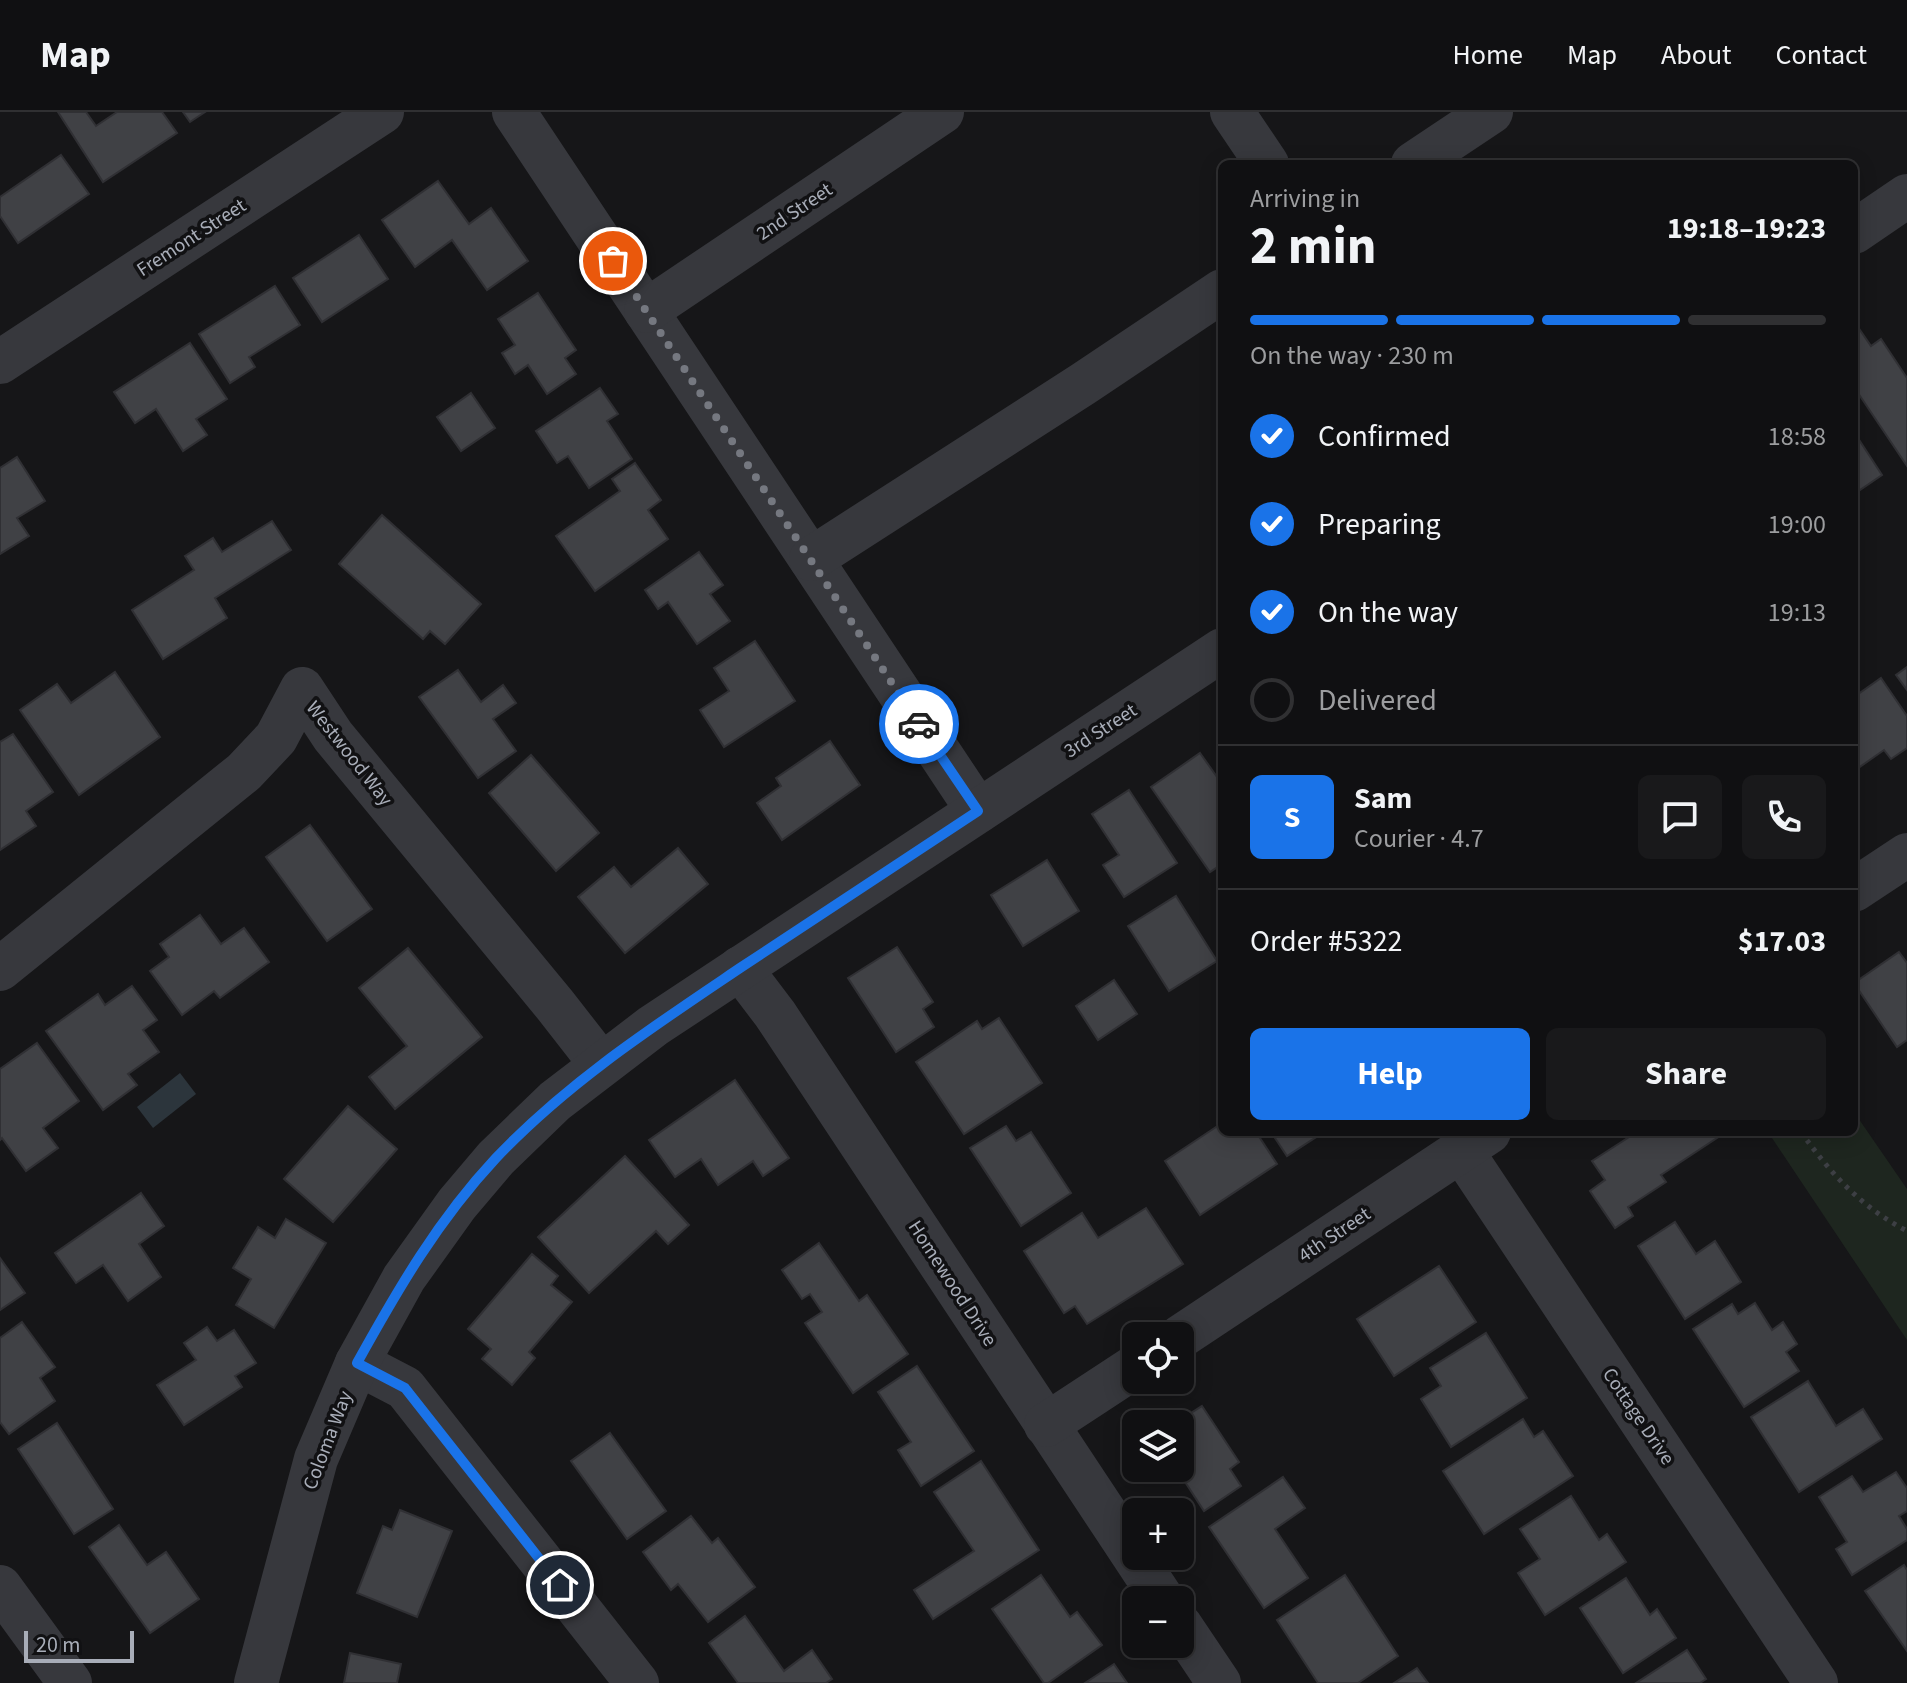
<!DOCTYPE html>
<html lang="en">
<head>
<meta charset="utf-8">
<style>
  body { margin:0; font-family:"Source Sans 3",sans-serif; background:#19191b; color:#f1f3f6; height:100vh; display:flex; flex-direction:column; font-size:30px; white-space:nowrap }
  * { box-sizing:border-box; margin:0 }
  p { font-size:26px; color:#9c9d9f }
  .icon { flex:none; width:44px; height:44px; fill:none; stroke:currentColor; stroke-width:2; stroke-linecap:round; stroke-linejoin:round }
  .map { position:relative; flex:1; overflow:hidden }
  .drawer { position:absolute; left:1218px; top:48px; width:640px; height:976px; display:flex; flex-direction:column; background:#101012; border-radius:12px; box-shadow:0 4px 20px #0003,0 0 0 2px #303032 }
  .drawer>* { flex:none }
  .controls { position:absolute; left:1122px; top:1210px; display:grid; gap:16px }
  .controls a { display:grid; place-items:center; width:72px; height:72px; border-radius:12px; background:#101012; box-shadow:0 4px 20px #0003,0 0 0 2px #303032; font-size:40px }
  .scale { position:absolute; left:24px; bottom:20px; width:110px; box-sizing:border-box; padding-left:8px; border:4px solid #a8adb8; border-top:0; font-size:22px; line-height:28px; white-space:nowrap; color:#a8adb8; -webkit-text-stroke:6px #111113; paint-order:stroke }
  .pin { position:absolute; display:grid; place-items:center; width:68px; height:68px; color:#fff; margin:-34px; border:4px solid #fff; border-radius:50%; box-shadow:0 2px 8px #0007 }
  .courier { position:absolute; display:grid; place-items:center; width:80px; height:80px; margin:-40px; border:6px solid #1a73e8; border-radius:50%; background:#fff; color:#222; box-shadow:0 2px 10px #0007 }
  .overview em { font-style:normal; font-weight:700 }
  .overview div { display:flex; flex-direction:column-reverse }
  .overview { display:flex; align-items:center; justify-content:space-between; height:136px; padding:0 32px }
  h1 { font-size:52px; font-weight:700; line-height:60px }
  .bar { display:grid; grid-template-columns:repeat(4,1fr); gap:12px 8px; align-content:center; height:96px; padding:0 32px }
  .bar i { height:10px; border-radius:6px; background:#303032 }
  .bar .current { background:#1a73e8 }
  .bar p { grid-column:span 4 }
  .line { display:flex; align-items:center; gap:20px; padding:0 32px; border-top:2px solid #303032 }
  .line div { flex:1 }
  .round { display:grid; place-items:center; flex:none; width:84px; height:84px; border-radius:12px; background:#19191b }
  ol { padding:0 32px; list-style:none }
  li { display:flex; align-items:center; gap:24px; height:88px }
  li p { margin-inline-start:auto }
  li .icon { padding:8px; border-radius:50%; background:#1a73e8; color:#fff; stroke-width:4 }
  li:last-child { color:#9c9d9f }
  li i { width:44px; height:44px; border:4px solid #303032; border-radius:50% }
  .action { display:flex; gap:16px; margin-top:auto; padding:16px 32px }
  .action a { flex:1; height:92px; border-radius:12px; background:#1a73e8; color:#fff; font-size:32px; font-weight:700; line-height:92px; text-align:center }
  .action a+a { background:#19191b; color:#f1f3f6 }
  header { display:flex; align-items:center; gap:48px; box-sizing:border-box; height:112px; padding:0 40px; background:#101012; border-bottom:2px solid #303032 }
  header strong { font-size:38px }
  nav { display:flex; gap:44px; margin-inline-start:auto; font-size:28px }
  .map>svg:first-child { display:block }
</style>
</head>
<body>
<header>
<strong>Map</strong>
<nav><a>Home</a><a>Map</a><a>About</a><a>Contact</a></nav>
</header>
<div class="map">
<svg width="1907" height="1571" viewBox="0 0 1907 1571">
  <rect width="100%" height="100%" fill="#161618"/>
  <polygon fill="#1e261f" points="1854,1000 1907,1077 1907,1228 1768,1020 1854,1020"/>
  <polygon fill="#2c353c" points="180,961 196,982 153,1016 137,995"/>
  <g fill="#404145" stroke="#303034" stroke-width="2">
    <polygon points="58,0 86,0 96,14 117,0 162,0 177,21 103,70"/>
    <polygon points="183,0 205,0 190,10"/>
    <polygon points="61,43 89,82 18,131 0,104 0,85"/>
    <polygon points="438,69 469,112 491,96 528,149 487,178 452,128 415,155 382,108"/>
    <polygon points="359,123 388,167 322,210 293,166"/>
    <polygon points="275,174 300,213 249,245 255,255 230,271 199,222"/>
    <polygon points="538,181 576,238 565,246 576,262 547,282 528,253 515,262 502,241 515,233 498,207"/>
    <polygon points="1860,218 1871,234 1881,227 1907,266 1907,354 1854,275 1854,222"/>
    <polygon points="190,231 227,287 196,307 207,323 183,339 156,297 135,311 114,280"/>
    <polygon points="600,276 618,302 607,309 632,347 589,376 568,344 557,351 536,319"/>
    <polygon points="471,281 495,316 461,339 437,305"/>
    <polygon points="1854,320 1882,363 1854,382"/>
    <polygon points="17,345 45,389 17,406 29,424 0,442 0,356"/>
    <polygon points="635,351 661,388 648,398 668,427 595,479 556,424 620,379 612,367"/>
    <polygon points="382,403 481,492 445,532 430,519 423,527 339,452"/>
    <polygon points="272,409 291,438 215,486 227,506 163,547 132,498 194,458 185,444 213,426 222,440"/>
    <polygon points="699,440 723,473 710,482 730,509 697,532 668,490 658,497 645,478"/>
    <polygon points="755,529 795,589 724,635 700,598 729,579 714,556"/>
    <polygon points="1907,555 1907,578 1896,563"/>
    <polygon points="458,558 481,590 503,573 516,591 493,607 516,639 478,666 419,585"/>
    <polygon points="115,560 160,625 79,683 20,598 57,572 71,591"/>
    <polygon points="1881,566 1907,604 1907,636 1891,647 1884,638 1854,659 1854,585"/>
    <polygon points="13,622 53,680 26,699 36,714 0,738 0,630"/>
    <polygon points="830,629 860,673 782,728 757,691 781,674 776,666"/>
    <polygon points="1200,641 1222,672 1222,752 1210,760 1151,675"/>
    <polygon points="531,643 599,721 556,759 489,681"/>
    <polygon points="1129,678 1177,751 1124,785 1103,753 1119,743 1092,702"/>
    <polygon points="310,713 372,797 327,829 266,745"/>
    <polygon points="678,736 708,772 625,841 578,785 614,755 631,775"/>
    <polygon points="1047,748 1079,799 1023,834 991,783"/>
    <polygon points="1176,784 1217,849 1169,879 1128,814"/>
    <polygon points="200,803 221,832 244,816 269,850 220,886 214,879 182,903 150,859 169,845 160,832"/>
    <polygon points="897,835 933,890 923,897 934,915 896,940 848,866"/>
    <polygon points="408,836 482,925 395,997 369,965 407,934 359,876"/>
    <polygon points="1899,840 1907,851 1907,928 1897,935 1854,871"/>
    <polygon points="1114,868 1137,902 1098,928 1076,894"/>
    <polygon points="132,874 157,908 143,918 159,940 128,962 137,973 103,998 46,919 98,882 105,893"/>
    <polygon points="999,906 1042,971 964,1022 916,950 977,909 982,917"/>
    <polygon points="37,931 79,989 43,1016 58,1036 26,1059 2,1026 0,1028 0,957"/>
    <polygon points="735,968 789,1046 763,1064 753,1049 718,1073 701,1047 675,1065 649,1028"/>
    <polygon points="348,994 397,1037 333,1110 284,1067"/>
    <polygon points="1222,1011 1222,1020 1256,1020 1277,1052 1200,1103 1165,1049"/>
    <polygon points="1006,1014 1016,1029 1031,1020 1071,1081 1021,1114 970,1036"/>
    <polygon points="1271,1020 1324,1020 1287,1044"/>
    <polygon points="1637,1020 1726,1020 1661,1063 1666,1070 1628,1095 1633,1104 1615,1116 1590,1079 1605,1068 1592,1049"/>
    <polygon points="625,1044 689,1113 668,1132 656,1119 589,1181 538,1125"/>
    <polygon points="141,1081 164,1114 139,1132 161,1165 128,1189 103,1153 76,1171 55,1141"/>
    <polygon points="1146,1096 1183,1152 1087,1212 1075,1194 1064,1201 1024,1139 1082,1101 1098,1126"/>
    <polygon points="286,1107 326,1131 274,1216 236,1193 251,1167 233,1156 258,1115 275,1126"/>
    <polygon points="1675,1110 1696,1142 1715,1129 1741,1170 1685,1207 1638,1134"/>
    <polygon points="819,1131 859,1189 867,1183 908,1242 853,1281 805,1211 822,1200 810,1182 802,1187 782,1158"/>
    <polygon points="532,1142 558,1164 551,1173 572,1190 529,1240 535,1246 512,1273 482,1247 491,1237 468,1217"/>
    <polygon points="0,1146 25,1181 0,1198"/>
    <polygon points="1439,1154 1476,1210 1394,1264 1357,1207"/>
    <polygon points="1755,1191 1772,1218 1783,1210 1797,1232 1786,1240 1799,1259 1744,1295 1693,1217 1732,1192 1738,1202"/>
    <polygon points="22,1210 55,1255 40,1266 55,1289 9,1322 0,1310 0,1226"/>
    <polygon points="207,1215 217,1229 234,1218 256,1251 235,1264 242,1275 184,1313 157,1273 196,1248 184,1231"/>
    <polygon points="1486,1221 1527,1286 1451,1335 1421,1287 1441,1274 1430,1256"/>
    <polygon points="917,1254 974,1339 921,1374 898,1338 911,1330 878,1280"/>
    <polygon points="1808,1269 1836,1314 1863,1297 1882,1327 1799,1380 1751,1305"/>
    <polygon points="1202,1294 1239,1350 1230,1357 1241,1374 1204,1399 1176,1356 1180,1356 1180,1312 1174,1312"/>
    <polygon points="1523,1307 1534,1325 1543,1319 1573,1364 1484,1422 1443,1359"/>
    <polygon points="57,1311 113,1397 74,1422 18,1337"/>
    <polygon points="610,1321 666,1399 627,1427 571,1349"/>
    <polygon points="981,1349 1039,1438 933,1507 914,1478 974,1439 934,1380"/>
    <polygon points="1896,1360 1907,1376 1907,1399 1899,1404 1907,1417 1907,1428 1852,1463 1836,1437 1847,1430 1819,1385 1852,1364 1863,1380"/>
    <polygon points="1283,1365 1305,1396 1275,1417 1308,1466 1264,1496 1209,1415"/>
    <polygon points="1571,1384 1599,1428 1607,1422 1626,1450 1545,1503 1518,1461 1540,1447 1520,1417"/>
    <polygon points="400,1398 452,1419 417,1505 357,1481 383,1414 392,1418"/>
    <polygon points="691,1404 712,1431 718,1426 755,1475 708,1510 678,1472 671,1478 643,1440"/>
    <polygon points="119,1413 147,1453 166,1440 199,1487 150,1521 89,1435"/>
    <polygon points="1904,1453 1907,1458 1907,1539 1865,1479"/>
    <polygon points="1041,1463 1070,1505 1077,1500 1102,1533 1048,1571 1044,1571 992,1497"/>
    <polygon points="1345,1463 1398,1544 1358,1571 1318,1571 1277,1508"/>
    <polygon points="1626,1466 1650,1503 1657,1497 1676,1526 1623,1561 1580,1496"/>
    <polygon points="745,1504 784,1559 812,1538 832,1567 826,1571 738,1571 709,1531"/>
    <polygon points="1687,1538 1706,1567 1700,1571 1636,1571"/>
    <polygon points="350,1541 401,1552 397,1571 344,1571"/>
    <polygon points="1114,1552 1127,1571 1085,1571"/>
    <polygon points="1417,1556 1428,1571 1394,1571"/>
  </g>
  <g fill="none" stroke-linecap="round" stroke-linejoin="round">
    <path stroke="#3d3f44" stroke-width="5" stroke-dasharray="4 6" stroke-linecap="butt" d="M 1801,1020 C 1831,1062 1861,1095 1907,1119"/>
    <g stroke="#37383d" stroke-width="44">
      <polyline points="514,0 978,699"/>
      <polyline points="1232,0 1267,52"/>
      <polyline points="1413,52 1491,0"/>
      <polyline points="1854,120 1907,84"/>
      <polyline points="646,199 942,0"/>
      <polyline points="0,250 382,0"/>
      <polyline points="811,447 1083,272 1222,179"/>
      <polyline points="1854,778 1907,743"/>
      <polyline points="740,856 775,902 1163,1488"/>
      <polyline points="0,857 244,660 276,626 302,577 333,624 555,893 601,952"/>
      <polyline points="1461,1038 1816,1571"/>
      <polyline points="1180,1225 1489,1020"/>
      <polyline points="357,1251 405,1276 637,1571"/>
      <polyline points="1046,1313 1136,1254"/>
      <polyline points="0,1475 70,1571"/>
      <polyline points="1180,1513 1219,1571"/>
      <polyline points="256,1571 316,1347 357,1251 404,1166 457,1092 496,1046 555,989 653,914 1222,538"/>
    </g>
  </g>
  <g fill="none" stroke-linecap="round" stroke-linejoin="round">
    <polyline stroke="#757880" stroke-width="8" stroke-dasharray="0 14.4" points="613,149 919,612"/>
    <path stroke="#1a73e8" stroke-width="10" d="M 560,1473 L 405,1276 L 357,1251 C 398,1177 438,1108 496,1046 C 568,970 654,914 740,856 C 819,804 898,751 978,699 L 919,612"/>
  </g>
  <g text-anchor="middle" stroke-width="7" stroke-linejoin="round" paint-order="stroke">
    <g font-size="20" fill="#a8adb8" stroke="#111113">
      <text transform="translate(794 99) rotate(-34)" y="7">2nd Street</text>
      <text transform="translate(191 125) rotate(-33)" y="7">Fremont Street</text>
      <text transform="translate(1100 618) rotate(-33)" y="7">3rd Street</text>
      <text transform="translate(350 641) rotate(52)" y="7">Westwood Way</text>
      <text transform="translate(1334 1122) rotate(-34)" y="7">4th Street</text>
      <text transform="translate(953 1171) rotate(57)" y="7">Homewood Drive</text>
      <text transform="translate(1639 1304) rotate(56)" y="7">Cottage Drive</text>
      <text transform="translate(327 1328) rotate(-69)" y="7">Coloma Way</text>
    </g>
  </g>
</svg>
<div class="controls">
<a><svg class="icon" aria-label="locate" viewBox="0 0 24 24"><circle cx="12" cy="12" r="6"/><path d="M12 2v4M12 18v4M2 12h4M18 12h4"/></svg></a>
<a><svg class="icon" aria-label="layers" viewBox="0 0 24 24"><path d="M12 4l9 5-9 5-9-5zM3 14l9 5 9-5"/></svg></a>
<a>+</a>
<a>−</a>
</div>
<div class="scale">20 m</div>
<div class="pin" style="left:613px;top:149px;background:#ea580c"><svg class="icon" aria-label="bag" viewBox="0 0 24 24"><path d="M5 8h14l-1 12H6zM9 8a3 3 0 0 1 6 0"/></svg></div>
<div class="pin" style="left:560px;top:1473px;background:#1f2937"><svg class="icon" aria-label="home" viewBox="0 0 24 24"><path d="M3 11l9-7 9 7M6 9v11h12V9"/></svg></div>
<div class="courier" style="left:919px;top:612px"><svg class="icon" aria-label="car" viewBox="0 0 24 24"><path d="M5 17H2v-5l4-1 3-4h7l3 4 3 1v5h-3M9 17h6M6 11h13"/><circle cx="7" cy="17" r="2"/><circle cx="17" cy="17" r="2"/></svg></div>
<section class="drawer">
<div class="overview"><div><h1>2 min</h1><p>Arriving in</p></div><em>19:18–19:23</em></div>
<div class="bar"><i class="current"></i><i class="current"></i><i class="current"></i><i></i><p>On the way · 230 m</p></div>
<ol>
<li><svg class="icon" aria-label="check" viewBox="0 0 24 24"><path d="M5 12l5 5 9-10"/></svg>Confirmed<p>18:58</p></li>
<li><svg class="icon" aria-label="check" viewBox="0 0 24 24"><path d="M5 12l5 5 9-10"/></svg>Preparing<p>19:00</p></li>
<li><svg class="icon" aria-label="check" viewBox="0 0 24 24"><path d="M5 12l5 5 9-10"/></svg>On the way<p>19:13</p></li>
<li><i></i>Delivered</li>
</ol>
<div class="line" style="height:144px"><b class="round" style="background:#1a73e8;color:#fff">S</b><div><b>Sam</b><p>Courier · 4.7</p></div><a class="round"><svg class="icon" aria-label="chat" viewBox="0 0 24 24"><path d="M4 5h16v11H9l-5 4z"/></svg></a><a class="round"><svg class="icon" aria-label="phone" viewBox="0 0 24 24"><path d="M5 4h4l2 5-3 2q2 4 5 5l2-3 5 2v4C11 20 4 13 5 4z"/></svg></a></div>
<div class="line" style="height:104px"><div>Order #5322</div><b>$17.03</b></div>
<div class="action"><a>Help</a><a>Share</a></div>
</section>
</div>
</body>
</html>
